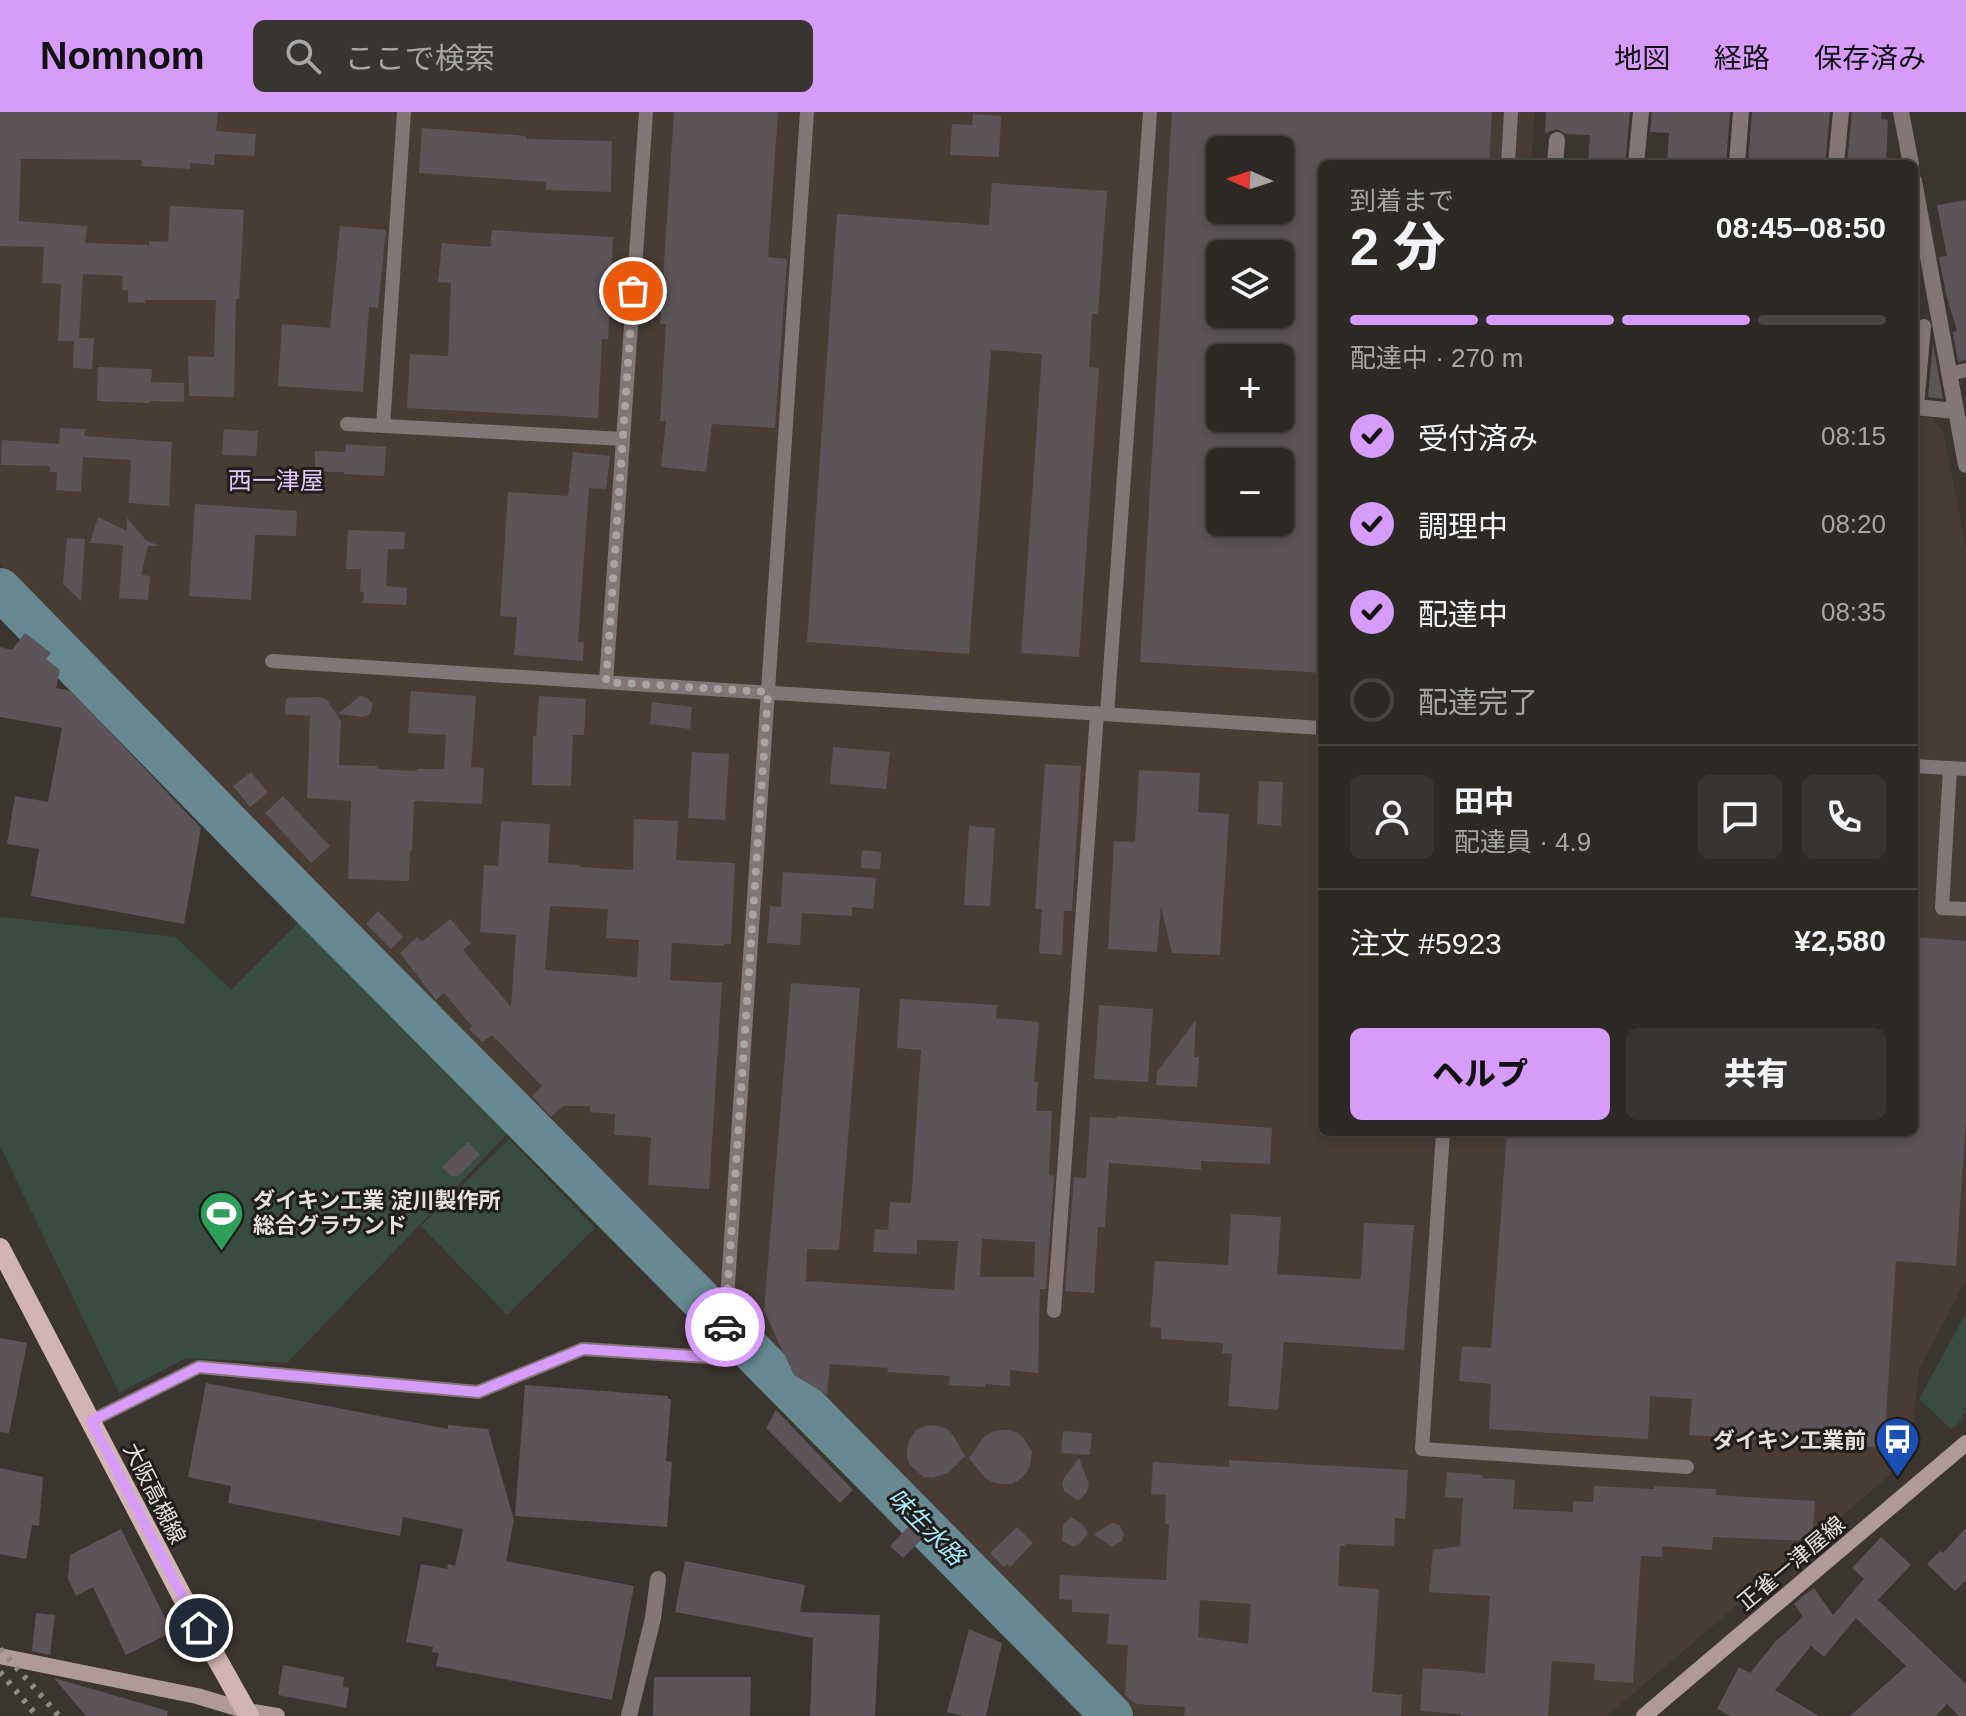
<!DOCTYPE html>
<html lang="ja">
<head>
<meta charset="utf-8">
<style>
  body { margin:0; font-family:Arial,"Noto Sans JP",sans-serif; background:#383431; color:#f1f3f6; height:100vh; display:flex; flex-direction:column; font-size:30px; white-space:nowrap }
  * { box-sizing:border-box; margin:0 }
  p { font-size:26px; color:#a6a6a6 }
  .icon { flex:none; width:44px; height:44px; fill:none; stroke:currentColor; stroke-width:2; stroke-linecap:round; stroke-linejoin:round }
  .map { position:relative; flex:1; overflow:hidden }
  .details { position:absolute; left:1318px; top:48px; width:600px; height:976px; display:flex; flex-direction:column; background:#2c2824; border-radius:12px; box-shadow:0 4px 12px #0003,0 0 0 2px #484441 }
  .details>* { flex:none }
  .needle { width:52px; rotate:273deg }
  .tools { position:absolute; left:1206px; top:24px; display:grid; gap:16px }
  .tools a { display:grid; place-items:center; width:88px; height:88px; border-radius:12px; background:#2c2824; box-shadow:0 4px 12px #0003,0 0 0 2px #484441; font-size:40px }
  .pin { position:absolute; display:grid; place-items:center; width:68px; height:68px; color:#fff; margin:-34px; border:4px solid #fff; border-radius:50%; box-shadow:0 2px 8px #0007 }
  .courier { position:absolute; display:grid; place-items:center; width:80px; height:80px; margin:-40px; border:6px solid #d79bf9; border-radius:50%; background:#fff; color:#222; box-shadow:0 2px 10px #0007 }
  .overview em { font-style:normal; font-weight:800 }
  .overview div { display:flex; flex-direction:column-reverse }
  .overview { display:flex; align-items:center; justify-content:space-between; height:136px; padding:0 32px }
  h1 { font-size:52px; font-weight:800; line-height:60px }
  .bar { display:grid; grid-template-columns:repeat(4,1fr); gap:12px 8px; align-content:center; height:96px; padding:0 32px }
  .bar i { height:10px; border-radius:6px; background:#484441 }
  .bar .selected { background:#d79bf9 }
  .bar p { grid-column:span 4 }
  .line { display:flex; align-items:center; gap:20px; padding:0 32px; border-top:2px solid #484441 }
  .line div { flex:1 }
  .round { display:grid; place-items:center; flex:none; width:84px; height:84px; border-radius:12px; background:#383431 }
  ol { padding:0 32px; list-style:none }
  li { display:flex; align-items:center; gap:24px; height:88px }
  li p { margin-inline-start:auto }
  li .icon { padding:8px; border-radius:50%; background:#d79bf9; color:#111; stroke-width:4 }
  li:last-child { color:#a6a6a6 }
  li i { width:44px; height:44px; border:4px solid #484441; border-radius:50% }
  .cta { display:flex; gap:16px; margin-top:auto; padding:16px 32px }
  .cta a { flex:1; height:92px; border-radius:12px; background:#d79bf9; color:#111; font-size:32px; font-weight:800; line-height:92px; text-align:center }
  .cta a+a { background:#383431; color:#f1f3f6 }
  header { display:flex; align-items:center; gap:48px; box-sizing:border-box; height:112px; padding:0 40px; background:#d79bf9; color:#111 }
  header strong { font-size:38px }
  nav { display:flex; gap:44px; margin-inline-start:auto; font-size:28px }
  .search { width:560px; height:72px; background:#383431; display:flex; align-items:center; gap:20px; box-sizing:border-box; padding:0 28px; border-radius:12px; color:#a6a6a6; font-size:30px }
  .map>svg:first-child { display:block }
</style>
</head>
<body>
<header>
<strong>Nomnom</strong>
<div class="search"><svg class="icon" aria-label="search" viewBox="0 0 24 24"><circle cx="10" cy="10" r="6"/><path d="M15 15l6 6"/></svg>ここで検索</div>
<nav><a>地図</a><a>経路</a><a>保存済み</a></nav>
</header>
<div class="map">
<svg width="1966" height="1604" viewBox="0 0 1966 1604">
  <rect width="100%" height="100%" fill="#3b3530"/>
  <path fill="#483c34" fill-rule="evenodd" d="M 0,0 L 1535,0 L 1531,52 L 1322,52 L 1322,1020 L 1914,1020 L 1914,304 L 1931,306 L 1943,320 L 1966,435 L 1966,1168 L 1919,1258 L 1910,1346 L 1607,1604 L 1128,1604 L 0,452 ZM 1220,38 L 1280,38 L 1280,98 L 1220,98 ZM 1220,142 L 1280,142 L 1280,202 L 1220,202 ZM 1220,246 L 1280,246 L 1280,306 L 1220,306 ZM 1220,350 L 1280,350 L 1280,410 L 1220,410 Z"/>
  <g fill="#384c41">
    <polygon points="308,801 512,1017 287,1251 186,1246 119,1281 0,1034 0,805 176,825 231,878"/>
    <polygon points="509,1027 595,1116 507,1203 421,1114"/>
    <polygon points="1966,1201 1966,1298 1959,1311 1951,1317 1919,1287"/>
  </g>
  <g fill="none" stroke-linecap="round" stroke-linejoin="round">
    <g stroke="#668992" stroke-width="42">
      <polyline points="0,477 270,753 713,1200"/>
      <polyline points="740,1227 1112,1604"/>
    </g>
  </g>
  <g fill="#5c5458" fill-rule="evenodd">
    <polygon points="0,0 218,0 216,19 256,22 254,44 215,42 214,53 190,51 190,57 141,54 142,48 21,47 19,109 87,114 85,131 149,133 149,129 168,130 170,94 244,98 239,187 236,187 234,285 189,284 188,244 214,245 216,188 145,188 145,191 128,190 128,178 122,178 123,164 83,162 79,226 94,226 92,257 73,256 74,229 58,229 61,172 42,171 44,135 0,134"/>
    <polygon points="674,0 778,0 768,145 787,147 775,316 712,312 706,360 661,355 666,309 660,309 666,212 660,212"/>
    <path d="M 1172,0 L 1492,0 L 1489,52 L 1322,52 L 1322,561 L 1140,550 ZM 1220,38 L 1280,38 L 1280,98 L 1220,98 ZM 1220,142 L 1280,142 L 1280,202 L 1220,202 ZM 1220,246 L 1280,246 L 1280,306 L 1220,306 ZM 1220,350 L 1280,350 L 1280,410 L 1220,410 Z"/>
    <polygon points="1546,0 1630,0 1625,52 1588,51 1590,23 1566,22 1557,17 1545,21"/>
    <polygon points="1652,0 1730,0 1726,52 1667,52 1669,21 1650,20"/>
    <polygon points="1752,0 1830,0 1825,52 1748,52"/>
    <polygon points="1852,0 1882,0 1881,7 1888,8 1886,52 1847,52"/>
    <polygon points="973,2 1001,4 999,45 950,43 952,12 972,13"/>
    <polygon points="422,16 526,24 526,27 612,29 611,80 546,78 546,70 419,61"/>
    <polygon points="992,71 1107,79 1098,202 1092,202 1089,255 1099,256 1079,545 1021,541 1042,242 991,238 969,542 807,530 837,102 989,113"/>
    <polygon points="1966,88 1966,248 1958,250 1953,220 1957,219 1946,182 1939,145 1947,144 1937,93"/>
    <polygon points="340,114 386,118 378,196 369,195 363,280 278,274 282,212 330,216"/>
    <polygon points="492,118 613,125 608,227 602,227 598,306 407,296 410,242 448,244 451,171 438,170 442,131 490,135"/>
    <polygon points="1933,231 1943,287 1928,285"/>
    <polygon points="98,255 152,257 151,270 184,271 184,290 150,289 150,291 97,289"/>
    <polygon points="60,316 85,317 84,324 172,330 169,394 129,391 131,348 83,345 81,380 56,378 57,360 50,360 50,354 1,353 2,328 59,332"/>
    <polygon points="224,317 258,319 256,344 222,343"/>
    <polygon points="346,332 386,335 384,364 344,362 344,360 315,360 315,339 345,340"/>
    <polygon points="573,340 610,344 606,377 589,376 578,530 584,530 583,549 514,543 517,505 500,504 508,380 568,384"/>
    <polygon points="195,392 297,399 296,424 255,423 251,488 189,484"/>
    <polygon points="98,405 127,419 127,406 146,428 159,434 148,434 141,463 150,464 148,488 119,486 123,433 90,431"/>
    <polygon points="348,418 405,420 404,437 388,437 386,474 407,476 406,493 363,491 364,480 360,480 361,457 346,457"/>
    <polygon points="67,426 85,427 81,489 63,472"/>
    <polygon points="25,521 51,541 46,547 60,558 56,576 71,579 201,716 184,812 31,784 39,737 7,732 15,684 48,690 62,616 0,605 0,535 12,538"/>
    <polygon points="411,579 476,584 471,655 484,656 482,692 414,689 412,739 410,739 409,769 348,767 351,689 307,686 310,604 285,602 286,586 320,585 327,588 341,609 339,653 377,654 377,657 417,659 417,657 444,657 446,623 408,621"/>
    <polygon points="360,584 367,586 372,591 372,597 369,603 362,605 338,602"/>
    <polygon points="539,584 586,587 584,623 573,623 571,674 532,673 533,624 536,624"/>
    <polygon points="652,590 692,595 690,617 650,612"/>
    <polygon points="833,635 890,640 886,677 830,672"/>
    <polygon points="692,640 729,642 725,708 688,706"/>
    <polygon points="1045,652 1081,654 1072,799 1064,799 1062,843 1039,841 1042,797 1035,797"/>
    <polygon points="1139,658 1200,661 1198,700 1229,702 1220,843 1172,841 1161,794 1157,840 1108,837 1114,729 1135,730"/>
    <polygon points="251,660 268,680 250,695 233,674"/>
    <polygon points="1259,669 1283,670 1281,714 1257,712"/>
    <polygon points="283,684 330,734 311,751 265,701"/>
    <path d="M 634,707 L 678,709 L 676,748 L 735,751 L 731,832 L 724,832 L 724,834 L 672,831 L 670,868 L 722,871 L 709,1077 L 648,1073 L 651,1025 L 614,1023 L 615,1002 L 590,1000 L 590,994 L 563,994 L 551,1005 L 532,984 L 542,974 L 492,923 L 482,930 L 469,917 L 472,914 L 444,881 L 436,888 L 400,841 L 417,825 L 422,830 L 450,807 L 471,831 L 463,838 L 511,895 L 516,823 L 480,820 L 484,753 L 498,754 L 501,709 L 550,712 L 548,751 L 580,753 L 580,755 L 633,758 ZM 550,794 L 608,797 L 606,826 L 639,828 L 637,865 L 545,858 Z"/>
    <polygon points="969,714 995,716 990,794 964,793"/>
    <polygon points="862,738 881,740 880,757 861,756"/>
    <polygon points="783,760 876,766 873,797 852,795 852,804 802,801 800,833 767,831 770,794 781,795"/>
    <polygon points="378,799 403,825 391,837 366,812"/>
    <polygon points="1914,825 1966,829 1966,1008 1956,1154 1896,1149 1884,1336 1689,1323 1692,1287 1650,1284 1648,1327 1489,1317 1491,1272 1459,1269 1462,1234 1491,1236 1507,1020 1914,1020"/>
    <path d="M 791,871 L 860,876 L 839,1138 L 807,1137 L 806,1169 L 954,1178 L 958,1129 L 917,1128 L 917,1142 L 873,1140 L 875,1117 L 888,1118 L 890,1090 L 911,1091 L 921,938 L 897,936 L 900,887 L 997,893 L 996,906 L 1039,910 L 1034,970 L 1038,970 L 1036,999 L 1052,999 L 1049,1063 L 1054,1064 L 1046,1177 L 1040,1177 L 1038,1261 L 1010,1258 L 1010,1274 L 985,1272 L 985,1275 L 949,1273 L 950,1264 L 887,1260 L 888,1256 L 830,1252 L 827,1283 L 794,1263 L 764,1199 ZM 982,1127 L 1035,1130 L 1034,1165 L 980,1165 Z"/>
    <polygon points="1099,893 1153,897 1148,970 1094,967"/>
    <polygon points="1196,908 1194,945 1199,945 1197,975 1156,973 1157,960"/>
    <polygon points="1117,1004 1272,1016 1270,1052 1201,1049 1201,1058 1109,1051 1105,1115 1098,1115 1094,1181 1065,1179 1074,1065 1086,1066 1090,1005 1117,1006"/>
    <polygon points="468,1030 480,1043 458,1064 451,1064 442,1055"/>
    <polygon points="1231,1102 1281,1105 1277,1162 1361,1167 1364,1111 1414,1113 1404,1238 1284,1230 1278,1298 1228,1294 1232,1242 1222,1241 1223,1231 1161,1227 1161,1216 1150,1215 1155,1149 1228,1153"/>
    <polygon points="0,1226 27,1231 9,1321 0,1320"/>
    <polygon points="206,1271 448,1317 448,1313 488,1317 514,1408 506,1449 634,1474 612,1588 436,1554 439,1541 432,1540 433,1535 406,1530 421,1452 447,1457 448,1452 455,1454 463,1417 403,1405 400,1424 228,1391 231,1374 188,1365"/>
    <polygon points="525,1273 668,1284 668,1287 671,1287 666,1349 672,1350 667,1415 515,1404"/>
    <polygon points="776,1298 853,1378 840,1391 766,1316"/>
    <polygon points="929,1313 938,1314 947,1317 953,1323 965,1344 948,1361 932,1366 924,1365 911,1354 907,1346 907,1337 909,1329 916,1318"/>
    <polygon points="1000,1318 1010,1318 1018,1321 1024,1327 1032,1339 1030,1353 1026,1361 1019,1368 1011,1372 1002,1372 993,1370 985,1366 969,1346 984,1325 992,1320"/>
    <polygon points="1063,1319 1092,1321 1090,1343 1061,1341"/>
    <polygon points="1079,1346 1089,1373 1086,1381 1078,1389 1064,1379 1062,1371 1064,1366"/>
    <path d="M 1229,1348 L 1408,1358 L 1405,1407 L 1395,1406 L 1394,1434 L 1345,1432 L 1345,1434 L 1340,1434 L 1338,1474 L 1379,1477 L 1372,1580 L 1402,1583 L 1401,1604 L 1184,1604 L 1185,1595 L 1136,1592 L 1125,1583 L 1128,1533 L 1107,1532 L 1109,1502 L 1072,1500 L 1072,1488 L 1059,1487 L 1060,1463 L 1166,1468 L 1169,1412 L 1165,1412 L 1166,1383 L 1151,1382 L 1153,1350 L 1229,1355 ZM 1200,1488 L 1251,1492 L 1248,1532 L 1198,1525 Z"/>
    <polygon points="0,1356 43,1365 39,1414 32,1413 26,1447 0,1442"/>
    <polygon points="1447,1360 1483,1363 1483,1366 1515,1368 1513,1397 1573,1400 1573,1389 1593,1390 1594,1374 1654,1377 1654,1374 1716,1377 1716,1383 1815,1389 1812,1429 1713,1425 1712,1438 1662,1434 1662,1445 1641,1444 1633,1571 1594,1568 1595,1552 1552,1549 1548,1604 1461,1604 1461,1602 1420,1599 1423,1556 1485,1561 1490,1484 1429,1480 1433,1438 1460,1434 1463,1386 1445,1385"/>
    <polygon points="1071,1405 1082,1412 1088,1421 1081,1430 1074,1435 1062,1429 1063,1413"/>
    <polygon points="1112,1411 1119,1413 1124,1422 1122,1429 1112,1435 1094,1422"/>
    <polygon points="910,1413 923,1426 903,1446 890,1434"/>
    <polygon points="1017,1415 1033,1431 1010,1455 1007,1452 1004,1455 990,1441"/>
    <polygon points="1966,1416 1966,1468 1955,1479 1927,1452 1940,1439 1943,1441"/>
    <polygon points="121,1417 172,1520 126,1543 93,1475 76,1484 68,1466 70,1443"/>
    <polygon points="1881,1425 1911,1453 1878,1488 1966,1572 1966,1604 1959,1604 1947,1592 1936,1604 1850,1604 1906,1554 1856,1506 1824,1545 1811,1534 1775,1578 1819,1604 1730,1604 1717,1597 1739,1555 1750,1561 1776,1529 1803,1505 1794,1492 1803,1484 1814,1476 1833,1503 1864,1467 1852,1456"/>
    <polygon points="685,1449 805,1473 800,1500 880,1503 875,1604 810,1604 813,1526 675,1500"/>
    <polygon points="36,1501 55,1503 50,1543 32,1539"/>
    <polygon points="969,1517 1002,1531 986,1604 963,1604 947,1600"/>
    <polygon points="283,1553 344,1565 343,1575 349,1576 346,1596 278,1583"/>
    <polygon points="654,1565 751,1565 750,1604 653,1604"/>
    <polygon points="54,1566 168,1599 167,1604 86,1604"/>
  </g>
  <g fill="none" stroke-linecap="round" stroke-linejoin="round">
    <g stroke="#847576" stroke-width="14">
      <polyline points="1508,52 1511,0"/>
      <polyline points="1949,262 1966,258"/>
      <polyline points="1917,295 1924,214"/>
      <polyline points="347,312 623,327"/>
      <polyline points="383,314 404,0"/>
      <polyline points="272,549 1322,616"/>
      <polyline points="606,570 646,0"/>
      <polyline points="1107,602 1150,0"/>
      <polyline points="1914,654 1966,657"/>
      <polyline points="1950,656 1942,796 1966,797"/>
      <polyline points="1443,1020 1422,1337 1687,1355"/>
      <polyline points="1054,1199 1097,601"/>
      <polyline points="91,1309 199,1255 478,1280 583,1237 723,1246 807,0"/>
    </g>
    <g stroke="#847576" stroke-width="16">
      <polyline points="1901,0 1911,52"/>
      <polyline points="1555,52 1557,28"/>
      <polyline points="1636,52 1641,0"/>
      <polyline points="1737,52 1741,0"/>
      <polyline points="1836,52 1841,0"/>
      <polyline points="1914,69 1966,353"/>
      <polyline points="1914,295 1956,299"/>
      <polyline points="629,1604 653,1506 658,1467"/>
    </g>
    <g stroke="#b09999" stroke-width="16">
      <polyline points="0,1544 197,1584 247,1599 277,1604"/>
      <polyline points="1644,1604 1966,1331"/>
    </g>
    <polyline stroke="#d2b4b4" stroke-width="20" points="0,1136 184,1488 249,1604"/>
    <g stroke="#8f8a87" stroke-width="6" stroke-dasharray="4 8" stroke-linecap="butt">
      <polyline points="0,1537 59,1604"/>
      <polyline points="0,1560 37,1604"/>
    </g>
  </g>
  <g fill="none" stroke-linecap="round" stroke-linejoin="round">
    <polyline stroke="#a9a4a1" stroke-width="8" stroke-dasharray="0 14.4" points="633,179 606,570 768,580 725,1215"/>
    <polyline stroke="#d79bf9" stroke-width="10" points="199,1516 91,1309 199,1255 478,1280 583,1237 723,1246 725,1215"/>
  </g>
  <defs>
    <symbol id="stadium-pin" viewBox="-11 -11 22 30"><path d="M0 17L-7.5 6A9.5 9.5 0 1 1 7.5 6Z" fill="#2e9e5b" stroke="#201d1b"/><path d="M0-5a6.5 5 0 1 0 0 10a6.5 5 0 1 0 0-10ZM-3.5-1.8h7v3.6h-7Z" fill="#fff"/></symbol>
    <symbol id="bus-pin" viewBox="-11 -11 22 30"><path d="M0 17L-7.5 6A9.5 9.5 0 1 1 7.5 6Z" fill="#1a4fb4" stroke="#201d1b"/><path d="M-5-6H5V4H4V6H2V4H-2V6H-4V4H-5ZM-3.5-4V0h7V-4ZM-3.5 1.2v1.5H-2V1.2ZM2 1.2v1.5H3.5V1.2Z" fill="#fff"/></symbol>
  </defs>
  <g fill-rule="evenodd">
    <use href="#stadium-pin" x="196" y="1076" width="51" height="69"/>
    <use href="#bus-pin" x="1872" y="1302" width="51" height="69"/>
  </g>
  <g text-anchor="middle" stroke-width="6" stroke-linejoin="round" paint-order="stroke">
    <g font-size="22" font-weight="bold" fill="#e4e0de" stroke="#201d1b" text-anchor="start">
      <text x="253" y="1096">ダイキン工業 淀川製作所<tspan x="253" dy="25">総合グラウンド</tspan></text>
      <text x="1866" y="1336" text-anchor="end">ダイキン工業前</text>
    </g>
    <g font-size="22" fill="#e4e0de" stroke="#201d1b">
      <text transform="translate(155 1381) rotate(63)" y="8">大阪高槻線</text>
      <text transform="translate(1791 1451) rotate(-40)" y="8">正雀一津屋線</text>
    </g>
    <g font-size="24" fill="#e7c6fb" stroke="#201d1b">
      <text x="276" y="377">西一津屋</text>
    </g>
    <g font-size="24" font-style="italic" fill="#a8ecfd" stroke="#201d1b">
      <text transform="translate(926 1415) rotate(45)" y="8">味生水路</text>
    </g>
  </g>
</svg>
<div class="tools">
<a><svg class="needle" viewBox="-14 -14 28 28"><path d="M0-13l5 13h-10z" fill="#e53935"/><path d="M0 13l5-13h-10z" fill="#a6a6a6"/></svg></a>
<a><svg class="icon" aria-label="layers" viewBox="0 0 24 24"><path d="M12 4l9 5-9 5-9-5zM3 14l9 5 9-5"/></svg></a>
<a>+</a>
<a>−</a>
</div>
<div class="pin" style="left:633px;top:179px;background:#ea580c"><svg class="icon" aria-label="bag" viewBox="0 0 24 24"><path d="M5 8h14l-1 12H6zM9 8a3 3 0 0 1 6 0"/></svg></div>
<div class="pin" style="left:199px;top:1516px;background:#1f2937"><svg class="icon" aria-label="home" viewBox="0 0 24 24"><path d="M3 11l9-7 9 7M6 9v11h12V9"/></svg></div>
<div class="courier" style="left:725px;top:1215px"><svg class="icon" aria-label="car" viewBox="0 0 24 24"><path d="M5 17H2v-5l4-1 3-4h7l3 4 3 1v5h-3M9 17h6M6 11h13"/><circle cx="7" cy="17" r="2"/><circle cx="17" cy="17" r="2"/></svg></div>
<section class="details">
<div class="overview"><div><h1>2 分</h1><p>到着まで</p></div><em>08:45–08:50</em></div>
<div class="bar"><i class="selected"></i><i class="selected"></i><i class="selected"></i><i></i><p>配達中 · 270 m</p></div>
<ol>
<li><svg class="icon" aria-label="check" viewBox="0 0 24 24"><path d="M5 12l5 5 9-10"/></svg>受付済み<p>08:15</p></li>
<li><svg class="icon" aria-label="check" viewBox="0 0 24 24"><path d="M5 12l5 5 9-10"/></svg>調理中<p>08:20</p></li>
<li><svg class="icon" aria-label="check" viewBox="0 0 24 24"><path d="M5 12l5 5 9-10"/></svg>配達中<p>08:35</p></li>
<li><i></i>配達完了</li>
</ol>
<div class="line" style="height:144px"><a class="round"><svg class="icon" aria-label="person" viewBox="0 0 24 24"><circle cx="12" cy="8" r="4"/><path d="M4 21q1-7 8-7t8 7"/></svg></a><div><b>田中</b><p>配達員 · 4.9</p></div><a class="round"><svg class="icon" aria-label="chat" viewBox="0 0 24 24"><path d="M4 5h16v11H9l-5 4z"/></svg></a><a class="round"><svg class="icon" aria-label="phone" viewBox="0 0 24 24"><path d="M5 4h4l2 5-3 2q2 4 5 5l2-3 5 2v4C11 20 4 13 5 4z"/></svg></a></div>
<div class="line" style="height:104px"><div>注文 #5923</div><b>¥2,580</b></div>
<div class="cta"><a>ヘルプ</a><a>共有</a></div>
</section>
</div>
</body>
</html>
